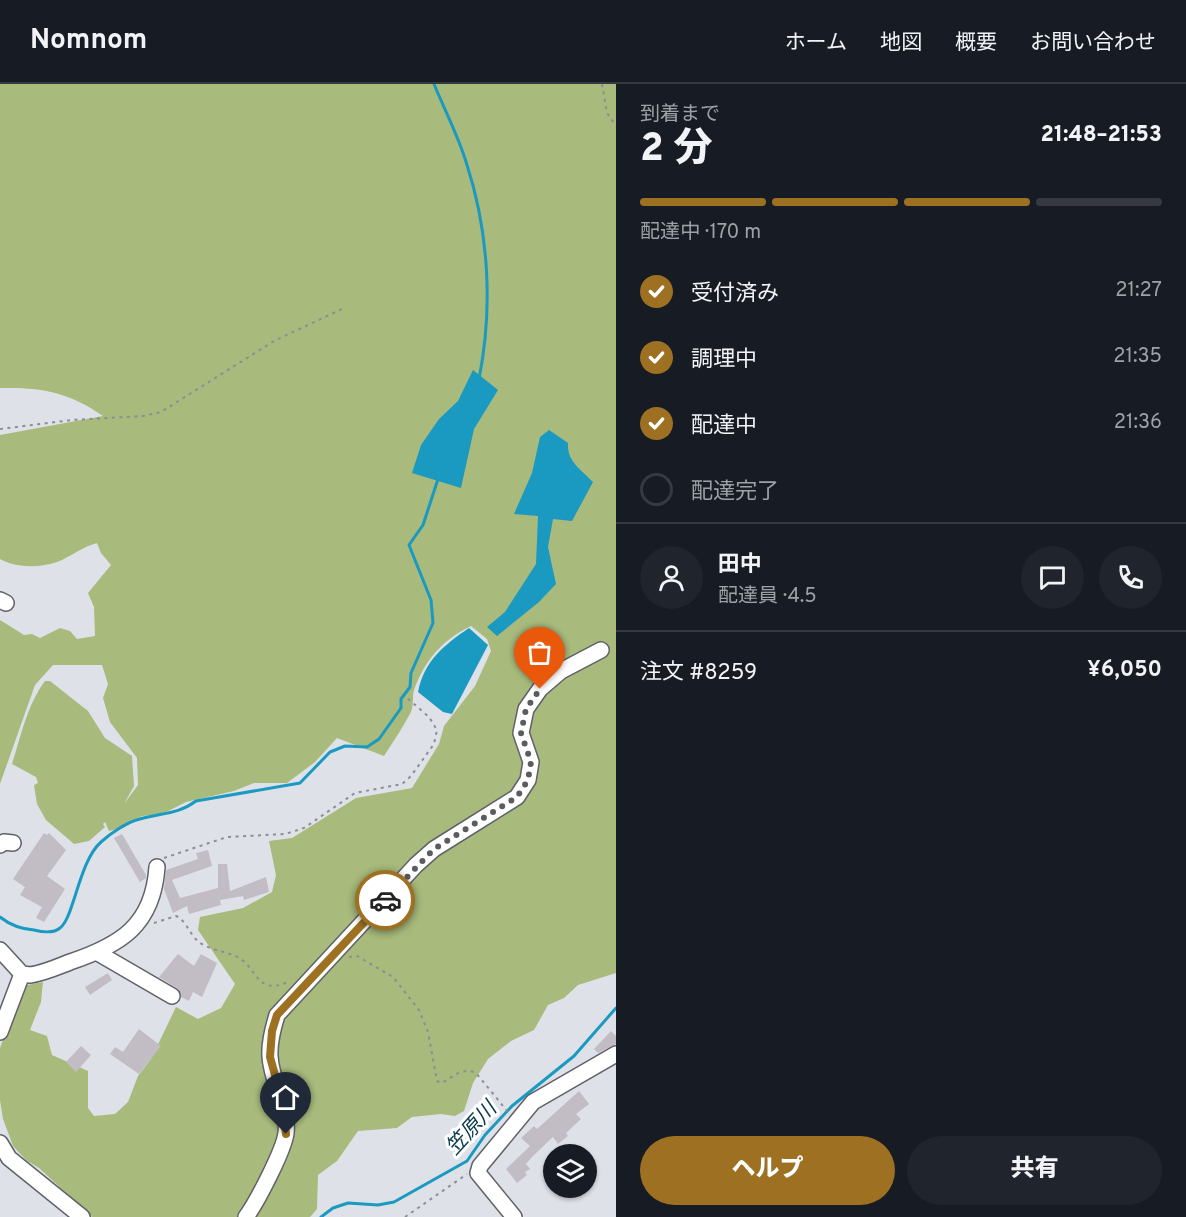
<!DOCTYPE html>
<html lang="ja">
<head>
<meta charset="utf-8">
<style>
  body { margin:0; font-family:Overpass,"Noto Sans JP",sans-serif; background:#20242c; color:#f1f3f6; height:100vh; display:flex; flex-direction:column; font-size:22px; white-space:nowrap }
  * { box-sizing:border-box; margin:0 }
  p { font-size:20px; color:#9ea1a6 }
  .icon { flex:none; width:33px; height:33px; fill:none; stroke:currentColor; stroke-width:2; stroke-linecap:round; stroke-linejoin:round }
  .map { position:relative; flex:1; overflow:hidden }
  .details { display:flex; flex-direction:column; background:#171b24; width:570px }
  .details>* { flex:none }
  .controls { position:absolute; left:543px; top:1060px; display:grid; gap:12px }
  .controls a { display:grid; place-items:center; width:54px; height:54px; border-radius:50%; background:#171b24; box-shadow:0 2px 4px #0004; font-size:30px }
  .pin { position:absolute; display:grid; place-items:center; width:51px; height:51px; color:#fff; margin:-62px -26px; border-radius:50% 50% 50% 0; rotate:-45deg; box-shadow:0 0 6px #0007 }
  .pin .icon { rotate:45deg }
  .courier { position:absolute; display:grid; place-items:center; width:60px; height:60px; margin:-30px; border:4px solid #9e7022; border-radius:50%; background:#fff; color:#222; box-shadow:0 2px 8px #0007 }
  .headline em { font-style:normal; font-weight:800 }
  .headline div { display:flex; flex-direction:column-reverse }
  .headline { display:flex; align-items:center; justify-content:space-between; height:102px; padding:0 24px }
  h1 { font-size:39px; font-weight:800; line-height:45px }
  .bar { display:grid; grid-template-columns:repeat(4,1fr); gap:9px 6px; align-content:center; height:72px; padding:0 24px }
  .bar i { height:8px; border-radius:4px; background:#363941 }
  .bar .on { background:#9e7022 }
  .bar p { grid-column:span 4 }
  .line { display:flex; align-items:center; gap:15px; padding:0 24px; border-top:2px solid #363941 }
  .line div { flex:1 }
  .round { display:grid; place-items:center; flex:none; width:63px; height:63px; border-radius:32px; background:#20242c }
  ol { padding:0 24px; list-style:none }
  li { display:flex; align-items:center; gap:18px; height:66px }
  li p { margin-inline-start:auto }
  li .icon { padding:6px; border-radius:50%; background:#9e7022; color:#fff; stroke-width:4 }
  li:last-child { color:#9ea1a6 }
  li i { width:33px; height:33px; border:3px solid #363941; border-radius:50% }
  .button { display:flex; gap:12px; margin-top:auto; padding:12px 24px }
  .button a { flex:1; height:69px; border-radius:36px; background:#9e7022; color:#fff; font-size:24px; font-weight:800; line-height:69px; text-align:center }
  .button a+a { background:#20242c; color:#f1f3f6 }
  header { display:flex; align-items:center; gap:36px; box-sizing:border-box; height:84px; padding:0 30px; background:#171b24; border-bottom:2px solid #363941 }
  header strong { font-size:28px }
  nav { display:flex; gap:33px; margin-inline-start:auto; font-size:21px }
  main { display:flex; flex:1; min-height:0 }
  .map>svg:first-child { display:block }
</style>
</head>
<body>
<header>
<strong>Nomnom</strong>
<nav><a>ホーム</a><a>地図</a><a>概要</a><a>お問い合わせ</a></nav>
</header>
<main>
<div class="map">
<svg width="616" height="1133" viewBox="0 0 616 1133">
  <rect width="100%" height="100%" fill="#dfe1e9"/>
  <path fill="#a8ba7c" d="M 0,0 L 616,0 L 616,889 L 578,901 L 564,914 L 548,921 L 534,946 L 511,957 L 488,975 L 473,999 L 464,1027 L 455,1032 L 441,1030 L 412,1033 L 397,1044 L 358,1047 L 337,1077 L 318,1091 L 317,1125 L 310,1133 L 92,1133 L 39,1084 L 26,1076 L 13,1062 L 3,1035 L 0,1016 L 0,964 L 22,902 L 43,898 L 41,918 L 30,946 L 47,952 L 52,971 L 88,987 L 88,1024 L 94,1032 L 115,1030 L 128,1018 L 138,992 L 151,975 L 176,923 L 198,935 L 221,924 L 235,900 L 198,846 L 200,833 L 243,824 L 272,808 L 276,791 L 269,757 L 292,754 L 356,714 L 412,704 L 439,660 L 444,642 L 475,602 L 491,567 L 487,555 L 471,542 C 442,556 425,576 414,606 C 412,613 414,621 411,628 C 403,643 393,658 384,672 L 337,654 L 315,678 L 287,699 L 254,699 L 234,707 L 186,718 L 162,730 L 142,732 L 123,744 L 109,747 L 105,738 L 103,740 L 105,743 L 89,757 L 74,760 L 46,736 L 37,720 L 34,701 L 38,699 L 36,693 L 12,680 C 21,652 27,621 45,597 L 50,597 L 88,627 L 105,654 L 132,672 L 134,702 L 124,720 L 138,701 L 137,674 L 110,638 L 103,614 L 108,600 L 102,581 L 53,581 L 35,601 L 0,700 L 0,536 L 24,551 L 32,550 L 40,554 L 60,544 L 70,547 L 77,555 L 95,552 L 94,523 L 88,509 L 111,481 L 101,469 L 97,459 C 82,463 72,472 57,478 C 40,484 16,484 0,475 L 0,351 L 103,332 C 69,308 41,303 0,304 Z"/>
  <g fill="#1a99c1">
    <polygon points="473,286 498,306 474,345 461,404 412,389 421,361 439,335 458,317"/>
    <path d="M 549,346 L 568,359 C 567,378 581,385 593,398 L 572,437 L 553,435 L 548,463 L 556,500 L 539,518 L 497,552 L 487,543 L 505,528 L 536,480 L 538,432 L 514,430 L 532,389 L 540,353 Z"/>
    <path d="M 469,544 L 488,561 L 452,630 L 443,628 L 418,608 C 424,577 444,561 469,544 Z"/>
  </g>
  <g fill="none" stroke-linecap="round" stroke-linejoin="round">
    <g stroke="#1a99c1" stroke-width="3">
      <path d="M 434,0 C 445,27 459,53 467,81 C 489,149 493,225 479,295"/>
      <path d="M 0,833 C 10,841 21,845 34,846 C 42,848 53,850 60,844 C 74,834 79,777 101,758 C 111,749 127,738 140,735 C 161,729 179,730 196,717 L 300,699 L 330,668 L 345,662 L 367,663 L 379,655 L 401,624 L 401,615 L 410,603 L 411,589 L 433,539 L 431,516 L 409,461 L 423,441 L 438,395"/>
      <polyline points="321,1133 333,1124 348,1119 378,1121 394,1118 467,1077 485,1051 512,1022 574,972 616,924"/>
    </g>
  </g>
  <g fill="#c2bcc4">
    <polygon points="44,749 47,751 49,749 66,766 47,792 65,805 44,838 36,834 42,823 20,811 25,803 13,795"/>
    <polygon points="122,750 146,791 146,794 140,798 114,754"/>
    <polygon points="208,766 212,782 172,796 180,814 218,804 218,780 227,780 230,807 266,793 269,808 244,816 243,812 220,816 221,821 189,830 187,822 173,829 164,805 166,786 198,775 196,769"/>
    <polygon points="178,870 194,882 201,870 217,879 202,913 193,908 189,917 181,913 177,904 159,893"/>
    <polygon points="108,889 112,896 90,911 85,903"/>
    <polygon points="139,945 161,962 139,990 110,970 115,963 123,968"/>
    <polygon points="611,947 616,952 616,960 598,969 594,965"/>
    <polygon points="81,962 91,971 76,988 66,978"/>
    <polygon points="579,1007 589,1020 576,1030 581,1035 566,1049 568,1052 558,1060 553,1053 532,1073 526,1080 530,1085 525,1088 527,1091 517,1099 506,1085 530,1062 521,1054 534,1042 537,1045"/>
  </g>
  <g fill="none" stroke-linecap="round" stroke-linejoin="round">
    <defs>
      <g id="minor">
        <polyline points="0,516 6,519"/>
        <polyline points="0,761 4,758 13,759"/>
        <path d="M 0,866 L 22,890 L 30,891 C 44,889 57,883 70,878 C 121,861 153,841 157,783"/>
        <polyline points="98,869 172,912"/>
        <polyline points="0,948 22,890"/>
        <polyline points="0,1059 9,1074 82,1133"/>
        <path d="M 246,1133 C 257,1118 284,1066 286,1049 C 289,1022 271,998 270,972 C 269,958 273,944 277,931 L 416,781 L 434,765 L 517,713 L 528,696 L 531,678 L 521,649 L 526,625 L 540,605 L 561,587 L 601,566"/>
        <polyline points="514,1133 478,1089 480,1082 533,1018 616,970"/>
      </g>
    </defs>
    <use href="#minor" stroke="#606169" stroke-width="18"/>
    <g stroke="#8d8e94" stroke-width="2" stroke-dasharray="3 4.5" stroke-linecap="butt">
      <polyline points="602,0 607,29 616,42"/>
      <polyline points="0,345 72,336 143,332 161,328 274,257 344,224"/>
      <polyline points="164,774 227,753 285,750 304,744 355,709 402,700 411,692 434,660 437,646 429,633 406,613"/>
      <path d="M 154,839 L 176,832 C 188,838 189,851 200,859 C 211,866 224,867 235,872 C 257,880 255,913 288,898"/>
      <path d="M 349,873 L 357,872 L 393,893 L 419,926 L 428,948 L 437,997 L 442,999 C 454,992 463,983 476,989 L 508,1028"/>
      <polyline points="405,1133 467,1090"/>
    </g>
    <use href="#minor" stroke="#fff" stroke-width="15"/>
  </g>
  <g fill="none" stroke-linecap="round" stroke-linejoin="round">
    <polyline stroke="#5a5c60" stroke-width="6" stroke-dasharray="0 10.8" points="385,816 434,765 517,713 528,696 531,678 521,649 526,625 540,605"/>
    <polyline stroke="#9e7022" stroke-width="8" points="286,1050 281,1013 270,973 272,947 277,931 385,816"/>
  </g>
  <g text-anchor="middle" stroke-width="6" stroke-linejoin="round" paint-order="stroke">
    <g font-size="21" font-style="italic" fill="#083b4c" stroke="#fff">
      <text transform="translate(471 1044) rotate(-48)" y="7">笠原川</text>
    </g>
  </g>
</svg>
<div class="controls">
<a><svg class="icon" aria-label="layers" viewBox="0 0 24 24"><path d="M12 4l9 5-9 5-9-5zM3 14l9 5 9-5"/></svg></a>
</div>
<div class="pin" style="left:540px;top:605px;background:#ea580c"><svg class="icon" aria-label="bag" viewBox="0 0 24 24"><path d="M5 8h14l-1 12H6zM9 8a3 3 0 0 1 6 0"/></svg></div>
<div class="pin" style="left:286px;top:1050px;background:#1f2937"><svg class="icon" aria-label="home" viewBox="0 0 24 24"><path d="M3 11l9-7 9 7M6 9v11h12V9"/></svg></div>
<div class="courier" style="left:385px;top:816px"><svg class="icon" aria-label="car" viewBox="0 0 24 24"><path d="M5 17H2v-5l4-1 3-4h7l3 4 3 1v5h-3M9 17h6M6 11h13"/><circle cx="7" cy="17" r="2"/><circle cx="17" cy="17" r="2"/></svg></div>
</div>
<section class="details">
<div class="headline"><div><h1>2 分</h1><p>到着まで</p></div><em>21:48–21:53</em></div>
<div class="bar"><i class="on"></i><i class="on"></i><i class="on"></i><i></i><p>配達中 · 170 m</p></div>
<ol>
<li><svg class="icon" aria-label="check" viewBox="0 0 24 24"><path d="M5 12l5 5 9-10"/></svg>受付済み<p>21:27</p></li>
<li><svg class="icon" aria-label="check" viewBox="0 0 24 24"><path d="M5 12l5 5 9-10"/></svg>調理中<p>21:35</p></li>
<li><svg class="icon" aria-label="check" viewBox="0 0 24 24"><path d="M5 12l5 5 9-10"/></svg>配達中<p>21:36</p></li>
<li><i></i>配達完了</li>
</ol>
<div class="line" style="height:108px"><a class="round"><svg class="icon" aria-label="person" viewBox="0 0 24 24"><circle cx="12" cy="8" r="4"/><path d="M4 21q1-7 8-7t8 7"/></svg></a><div><b>田中</b><p>配達員 · 4.5</p></div><a class="round"><svg class="icon" aria-label="chat" viewBox="0 0 24 24"><path d="M4 5h16v11H9l-5 4z"/></svg></a><a class="round"><svg class="icon" aria-label="phone" viewBox="0 0 24 24"><path d="M5 4h4l2 5-3 2q2 4 5 5l2-3 5 2v4C11 20 4 13 5 4z"/></svg></a></div>
<div class="line" style="height:78px"><div>注文 #8259</div><b>¥6,050</b></div>
<div class="button"><a>ヘルプ</a><a>共有</a></div>
</section>
</main>
</body>
</html>
